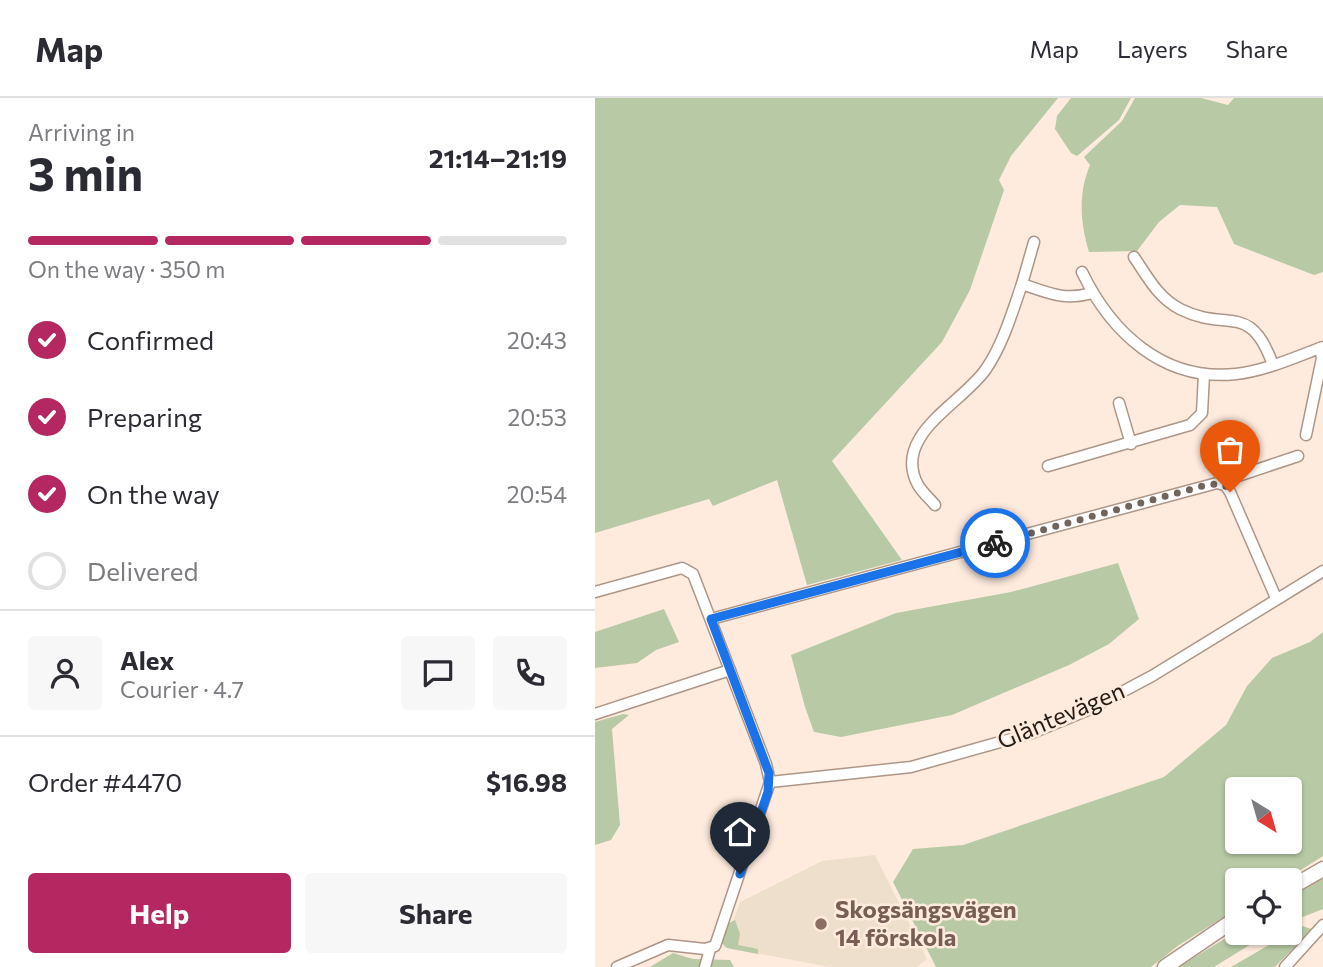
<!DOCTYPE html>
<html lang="en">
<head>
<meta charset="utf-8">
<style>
  body { margin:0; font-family:Commissioner,sans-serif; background:#f7f7f7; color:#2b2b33; height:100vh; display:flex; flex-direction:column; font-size:26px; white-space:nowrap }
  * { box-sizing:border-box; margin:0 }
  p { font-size:23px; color:#7c7c81 }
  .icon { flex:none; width:38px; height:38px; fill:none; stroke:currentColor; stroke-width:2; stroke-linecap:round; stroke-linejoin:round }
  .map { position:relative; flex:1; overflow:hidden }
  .panel { display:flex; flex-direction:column; background:#fff; width:595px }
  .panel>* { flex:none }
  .needle { width:46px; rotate:143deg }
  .buttons { position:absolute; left:630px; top:679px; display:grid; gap:14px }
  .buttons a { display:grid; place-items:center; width:77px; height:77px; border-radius:7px; background:#fff; box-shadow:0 2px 5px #0004; font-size:35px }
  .pin { position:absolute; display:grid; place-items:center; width:60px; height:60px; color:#fff; margin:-72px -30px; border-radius:50% 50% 50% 0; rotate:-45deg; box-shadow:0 0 7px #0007 }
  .pin .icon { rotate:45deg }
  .courier { position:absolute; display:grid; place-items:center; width:70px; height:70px; margin:-35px; border:5px solid #1a73e8; border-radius:50%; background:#fff; color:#222; box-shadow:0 2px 9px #0007 }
  .overview em { font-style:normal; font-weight:700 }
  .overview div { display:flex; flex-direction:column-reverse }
  .overview { display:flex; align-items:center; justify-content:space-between; height:119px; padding:0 28px }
  h1 { font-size:46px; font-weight:700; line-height:52px }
  .bar { display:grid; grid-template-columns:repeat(4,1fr); gap:10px 7px; align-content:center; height:84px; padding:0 28px }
  .bar i { height:9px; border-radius:5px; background:#e1e1e2 }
  .bar .on { background:#b42760 }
  .bar p { grid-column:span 4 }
  .line { display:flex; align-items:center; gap:18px; padding:0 28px; border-top:2px solid #e1e1e2 }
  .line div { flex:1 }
  .round { display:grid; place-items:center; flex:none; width:74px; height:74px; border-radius:7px; background:#f7f7f7 }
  ol { padding:0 28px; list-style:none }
  li { display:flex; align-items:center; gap:21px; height:77px }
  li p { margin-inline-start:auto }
  li .icon { padding:7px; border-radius:50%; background:#b42760; color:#fff; stroke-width:4 }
  li:last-child { color:#7c7c81 }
  li i { width:38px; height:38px; border:4px solid #e1e1e2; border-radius:50% }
  .primary-button { display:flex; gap:14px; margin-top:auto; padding:14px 28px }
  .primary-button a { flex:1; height:80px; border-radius:7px; background:#b42760; color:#fff; font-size:28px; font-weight:700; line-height:80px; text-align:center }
  .primary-button a+a { background:#f7f7f7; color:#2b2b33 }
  header { display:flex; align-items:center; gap:42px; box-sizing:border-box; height:98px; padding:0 35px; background:#fff; border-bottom:2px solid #e1e1e2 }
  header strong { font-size:33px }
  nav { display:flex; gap:38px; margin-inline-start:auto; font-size:24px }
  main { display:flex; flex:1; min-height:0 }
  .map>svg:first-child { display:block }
</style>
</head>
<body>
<header>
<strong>Map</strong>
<nav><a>Map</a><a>Layers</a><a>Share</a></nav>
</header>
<main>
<section class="panel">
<div class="overview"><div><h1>3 min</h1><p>Arriving in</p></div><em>21:14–21:19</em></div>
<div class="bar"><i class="on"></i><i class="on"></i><i class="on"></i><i></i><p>On the way · 350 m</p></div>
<ol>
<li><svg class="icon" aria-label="check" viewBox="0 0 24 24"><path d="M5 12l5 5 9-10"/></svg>Confirmed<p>20:43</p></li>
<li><svg class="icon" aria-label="check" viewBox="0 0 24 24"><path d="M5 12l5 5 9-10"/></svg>Preparing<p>20:53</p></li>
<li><svg class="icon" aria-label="check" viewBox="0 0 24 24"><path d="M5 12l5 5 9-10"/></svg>On the way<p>20:54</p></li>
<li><i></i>Delivered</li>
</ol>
<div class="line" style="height:126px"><a class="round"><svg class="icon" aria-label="person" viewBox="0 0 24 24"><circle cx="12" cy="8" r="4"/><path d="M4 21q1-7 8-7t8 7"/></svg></a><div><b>Alex</b><p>Courier · 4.7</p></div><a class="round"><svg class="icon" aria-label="chat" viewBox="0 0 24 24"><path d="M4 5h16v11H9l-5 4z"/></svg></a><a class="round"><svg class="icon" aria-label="phone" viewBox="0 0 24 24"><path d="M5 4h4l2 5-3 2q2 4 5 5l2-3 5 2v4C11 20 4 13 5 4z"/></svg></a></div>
<div class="line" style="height:91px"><div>Order #4470</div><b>$16.98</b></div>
<div class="primary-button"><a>Help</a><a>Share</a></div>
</section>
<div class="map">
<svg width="728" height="869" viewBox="0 0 728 869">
  <rect width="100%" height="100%" fill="#ffebdd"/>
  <polygon fill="#eddfcc" points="280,757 332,861 322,869 235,869 128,849 145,804 227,763"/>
  <g fill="#b7caa5" fill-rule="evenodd">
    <polygon points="0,0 463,0 416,58 404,82 409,92 375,192 347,244 237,363 307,462 212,487 182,382 118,408 114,401 0,435"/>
    <polygon points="476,0 536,0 524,22 482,58 476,55 460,31 462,18"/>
    <path d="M 540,0 L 606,0 L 633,7 L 639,0 L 728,0 L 728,174 L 719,177 L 639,146 L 622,109 L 585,107 L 564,124 L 542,153 L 494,154 C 485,124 483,96 495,67 L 489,59 L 527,23 Z"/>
    <polygon points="523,465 544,521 514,546 474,567 357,617 246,639 219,634 210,609 196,557 301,515 416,494"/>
    <polygon points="69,511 84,544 61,552 42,565 0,570 0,534"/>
    <path d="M 728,534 L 728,758 L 690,782 L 642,782 L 642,811 L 584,847 L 556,869 L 341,869 L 298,784 L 318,751 L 368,747 L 569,679 L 631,627 L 652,588 L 677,560 L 715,544 ZM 642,691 L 695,691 L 695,744 L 642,744 Z"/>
    <polygon points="28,616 34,617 17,631 25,727 16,742 0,747 0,624"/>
    <polygon points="728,780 728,811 695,824 695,800"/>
    <polygon points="140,822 145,836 143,847 163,851 163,856 132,850 127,845 134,825"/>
    <polygon points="707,828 717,831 680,869 636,869"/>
    <polygon points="642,833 674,835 619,869 584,869"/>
    <polygon points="78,855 98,861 135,862 139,869 55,869"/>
  </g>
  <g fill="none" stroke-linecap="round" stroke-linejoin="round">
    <defs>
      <g id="street">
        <path d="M 539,159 C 552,178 563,200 585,211 C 632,235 655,202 678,267"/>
        <path d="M 487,174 C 516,234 568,284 641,276 C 670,273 700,259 728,249"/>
        <polyline points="427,186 439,144"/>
        <polyline points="524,305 536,346"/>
        <polyline points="711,337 727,260 725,250"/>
        <polyline points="453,368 595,327 607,315 609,276"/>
        <polyline points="626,386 631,382 703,358"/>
        <path d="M 340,407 C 335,401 327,394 323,387 C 296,337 368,305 391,271 C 408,246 417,215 427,186 C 454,195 469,203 497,195"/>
        <polyline points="0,494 87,470 98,476 171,666 175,684 120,848 110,851 73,847 22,869"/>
        <polyline points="116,521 622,385 630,387 635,394 681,500"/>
        <polyline points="0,616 135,572"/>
        <polyline points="175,684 316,669 437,635 493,612 557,578 728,473"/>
        <polyline points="110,869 115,851"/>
        <polyline points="690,869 728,827"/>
      </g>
      <g id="secondary">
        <polyline points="695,790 728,771"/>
        <polyline points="570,869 642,820"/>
      </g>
    </defs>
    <use href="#street" stroke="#ad9687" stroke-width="13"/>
    <use href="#secondary" stroke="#ad9687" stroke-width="17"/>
    <use href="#street" stroke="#fff" stroke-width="10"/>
    <use href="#secondary" stroke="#fff" stroke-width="14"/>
  </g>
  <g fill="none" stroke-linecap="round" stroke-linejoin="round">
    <polyline stroke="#71645b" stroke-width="7" stroke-dasharray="0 12.6" points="400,445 615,386 630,387 635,394"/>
    <polyline stroke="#1a73e8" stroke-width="9" points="145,776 173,694 174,675 116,521 400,445"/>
  </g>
  <circle fill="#8d6e63" stroke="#ffebdd" stroke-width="2.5" cx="226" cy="826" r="7"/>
  <g text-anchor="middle" stroke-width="5" stroke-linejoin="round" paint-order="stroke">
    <g font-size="24" fill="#241b15" stroke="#ffebdd">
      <text transform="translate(466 618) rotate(-23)" y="8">Gläntevägen</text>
    </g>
    <g font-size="24" font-weight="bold" fill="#785e54" stroke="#ffebdd" text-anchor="start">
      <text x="240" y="820">Skogsängsvägen<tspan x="240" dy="28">14 förskola</tspan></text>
    </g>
  </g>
</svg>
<div class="buttons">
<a><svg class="needle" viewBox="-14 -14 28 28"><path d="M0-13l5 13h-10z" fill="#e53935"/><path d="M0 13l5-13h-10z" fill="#7c7c81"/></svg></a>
<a><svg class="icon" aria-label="locate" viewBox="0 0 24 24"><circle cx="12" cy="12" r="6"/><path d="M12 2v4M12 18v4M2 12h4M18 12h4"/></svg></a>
</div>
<div class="pin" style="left:635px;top:394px;background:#ea580c"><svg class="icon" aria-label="bag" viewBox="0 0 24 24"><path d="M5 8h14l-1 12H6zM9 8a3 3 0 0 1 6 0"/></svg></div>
<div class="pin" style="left:145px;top:776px;background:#1f2937"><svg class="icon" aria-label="home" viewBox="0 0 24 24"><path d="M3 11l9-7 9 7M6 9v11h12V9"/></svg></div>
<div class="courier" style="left:400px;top:445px"><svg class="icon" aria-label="bike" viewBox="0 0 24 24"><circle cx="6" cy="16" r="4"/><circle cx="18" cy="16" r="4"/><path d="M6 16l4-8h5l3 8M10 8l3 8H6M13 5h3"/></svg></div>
</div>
</main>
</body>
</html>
